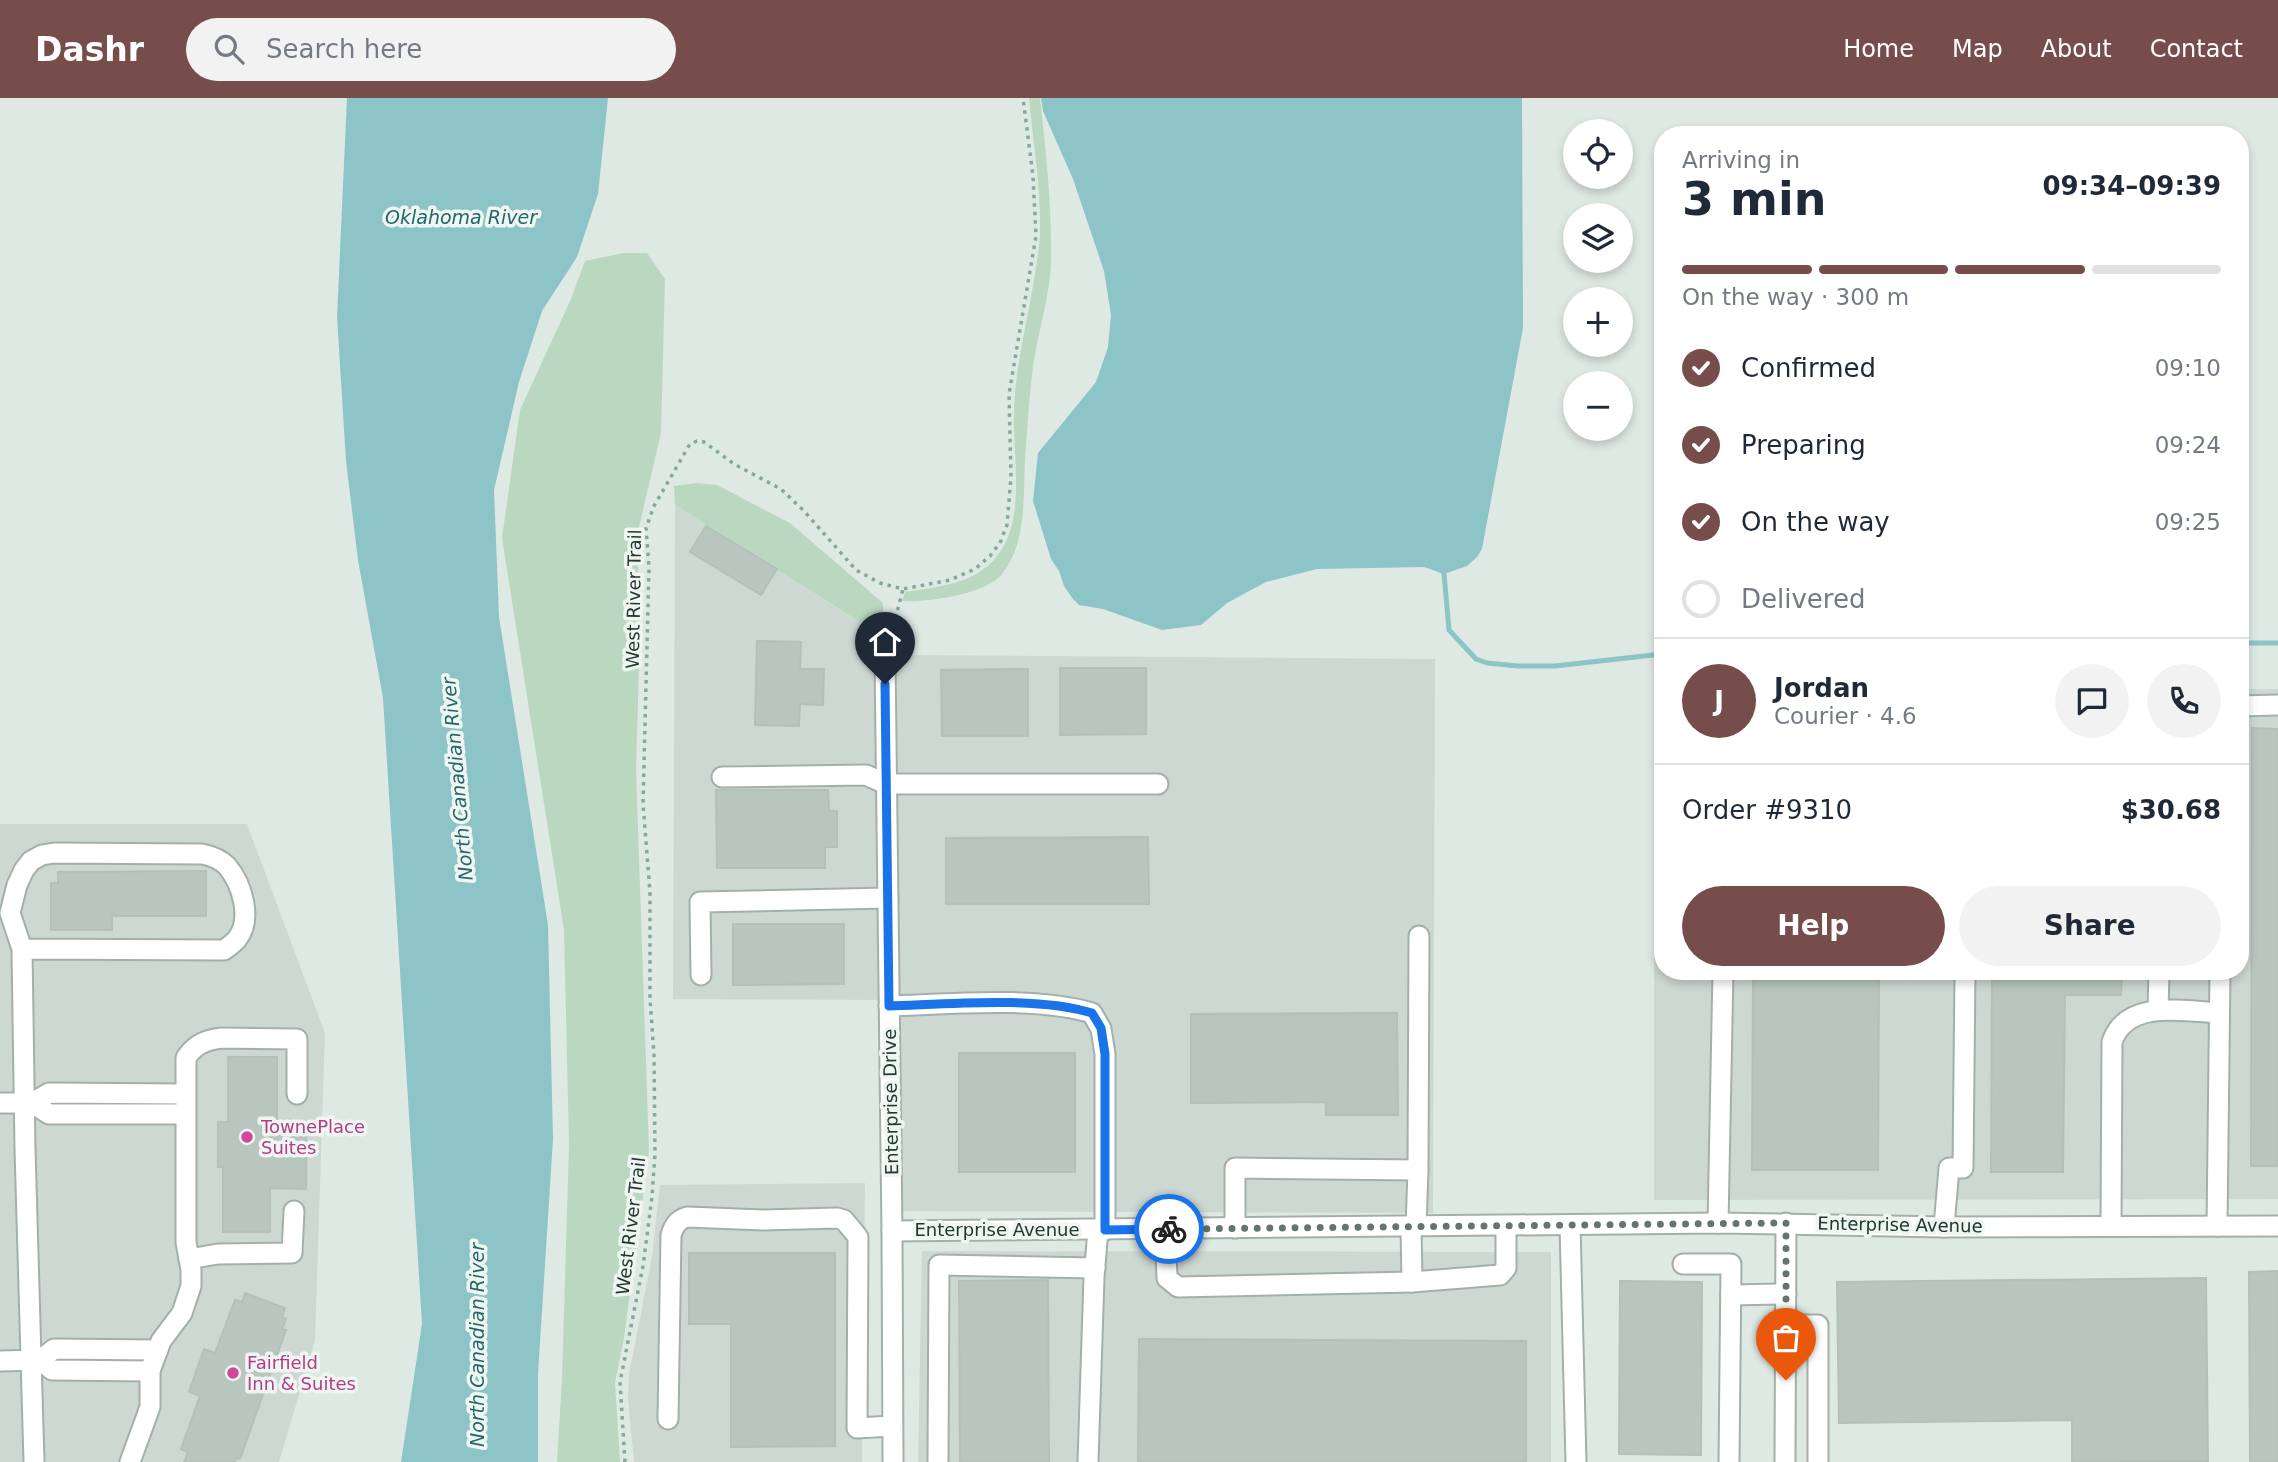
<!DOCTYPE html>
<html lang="en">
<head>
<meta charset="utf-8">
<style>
  body { margin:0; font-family:"DejaVu Sans",sans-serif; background:#f2f2f3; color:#1f2937; height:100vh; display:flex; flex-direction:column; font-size:26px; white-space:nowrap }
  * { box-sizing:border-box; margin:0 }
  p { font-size:23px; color:#747a83 }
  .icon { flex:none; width:38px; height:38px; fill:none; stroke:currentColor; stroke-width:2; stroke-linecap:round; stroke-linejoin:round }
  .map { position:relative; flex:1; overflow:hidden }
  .panel { position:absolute; left:1654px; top:28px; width:595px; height:854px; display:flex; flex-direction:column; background:#fff; border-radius:28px; box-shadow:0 4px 10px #0003 }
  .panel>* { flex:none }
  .fabs { position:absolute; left:1563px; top:21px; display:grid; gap:14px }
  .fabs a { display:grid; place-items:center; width:70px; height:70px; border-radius:50%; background:#fff; box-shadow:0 4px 10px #0003; font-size:35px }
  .pin { position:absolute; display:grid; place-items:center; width:60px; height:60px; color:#fff; margin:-72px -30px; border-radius:50% 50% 50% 0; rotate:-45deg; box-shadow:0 0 7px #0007 }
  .pin .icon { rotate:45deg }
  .courier { position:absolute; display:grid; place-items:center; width:70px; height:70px; margin:-35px; border:5px solid #1a73e8; border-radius:50%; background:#fff; color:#222; box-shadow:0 2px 9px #0007 }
  .overview em { font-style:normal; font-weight:700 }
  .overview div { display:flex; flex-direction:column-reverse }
  .overview { display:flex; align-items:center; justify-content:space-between; height:119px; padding:0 28px }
  h1 { font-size:46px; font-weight:700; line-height:52px }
  .bar { display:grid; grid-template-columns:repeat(4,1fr); gap:10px 7px; align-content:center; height:84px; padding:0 28px }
  .bar i { height:9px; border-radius:5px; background:#e0e1e3 }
  .bar .active { background:#774d4c }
  .bar p { grid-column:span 4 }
  .line { display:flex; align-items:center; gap:18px; padding:0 28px; border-top:2px solid #e0e1e3 }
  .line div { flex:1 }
  .round { display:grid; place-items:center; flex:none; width:74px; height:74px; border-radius:37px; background:#f2f2f3 }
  ol { padding:0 28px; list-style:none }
  li { display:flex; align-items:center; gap:21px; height:77px }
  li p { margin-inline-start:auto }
  li .icon { padding:7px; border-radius:50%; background:#774d4c; color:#fff; stroke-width:4 }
  li:last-child { color:#747a83 }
  li i { width:38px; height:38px; border:4px solid #e0e1e3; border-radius:50% }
  .action { display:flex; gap:14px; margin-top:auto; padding:14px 28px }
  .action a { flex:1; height:80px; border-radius:42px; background:#774d4c; color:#fff; font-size:28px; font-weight:700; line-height:80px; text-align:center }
  .action a+a { background:#f2f2f3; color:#1f2937 }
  header { display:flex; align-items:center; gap:42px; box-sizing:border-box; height:98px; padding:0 35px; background:#774d4c; color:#fff }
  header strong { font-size:33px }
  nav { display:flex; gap:38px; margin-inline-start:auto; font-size:24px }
  .search { width:490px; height:63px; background:#f2f2f3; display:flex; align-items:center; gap:18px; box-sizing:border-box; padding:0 24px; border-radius:38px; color:#747a83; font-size:26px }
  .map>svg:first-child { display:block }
</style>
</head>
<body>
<header>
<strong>Dashr</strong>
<div class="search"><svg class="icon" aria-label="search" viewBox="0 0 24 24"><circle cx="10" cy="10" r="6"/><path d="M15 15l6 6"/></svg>Search here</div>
<nav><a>Home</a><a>Map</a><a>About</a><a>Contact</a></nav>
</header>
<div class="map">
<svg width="2278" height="1364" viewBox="0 0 2278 1364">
  <rect width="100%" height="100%" fill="#dfe9e4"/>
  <g fill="#ced8d3">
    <polygon points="675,407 911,557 1435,561 1433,1115 900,1113 900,902 673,901"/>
    <polygon points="2240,591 2278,591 2278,1101 1654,1102 1654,592 1662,592 1662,873 2240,873"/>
    <polygon points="0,726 247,726 325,935 315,1243 279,1364 0,1364"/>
    <polygon points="865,1085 862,1364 634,1364 628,1301 629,1276 652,1159 660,1087"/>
    <polygon points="922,1153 1551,1154 1551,1364 918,1364"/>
  </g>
  <g fill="#bad8c0">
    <path d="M 1029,0 L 1040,0 C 1046,54 1052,109 1051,164 C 1050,198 1038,234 1033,268 C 1029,300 1027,332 1025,363 C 1023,400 1027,445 1002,476 C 986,496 927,505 902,503 L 905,494 C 937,489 976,486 997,458 C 1026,423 1013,360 1014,318 C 1014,270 1028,223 1035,175 C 1037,162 1040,147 1040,133 C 1041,89 1033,44 1029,0 Z"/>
    <polygon points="623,155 647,155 665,181 661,335 637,438 640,536 636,671 649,1053 624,1240 615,1285 620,1364 557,1364 562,1280 569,1047 564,832 502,440 520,312 571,201 585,163"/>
    <polygon points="696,385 717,387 790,425 883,505 883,520 877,535 675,407 674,388"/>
  </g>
  <g fill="#8dc4c8">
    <polygon points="347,0 608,0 598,96 577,159 542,213 519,284 494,392 499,519 548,827 553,1041 538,1276 538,1364 401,1364 422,1226 383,600 358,462 346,363 337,219"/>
    <polygon points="1041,0 1522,0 1523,230 1482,451 1477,459 1467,468 1444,476 1424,469 1317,471 1266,484 1227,505 1201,527 1162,532 1103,511 1079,507 1073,501 1064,488 1059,473 1051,461 1033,403 1038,355 1096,284 1108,249 1111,217 1104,173 1073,81 1043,13"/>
  </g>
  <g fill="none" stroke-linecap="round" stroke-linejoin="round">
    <g stroke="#8dc4c8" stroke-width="5">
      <polyline points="1441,470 1444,476 1449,532 1476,561 1487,565 1518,568 1555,568 1662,556"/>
      <polyline points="2240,545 2278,545"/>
    </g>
  </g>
  <g fill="#b8c6bf" stroke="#b3c1ba" stroke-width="2">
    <polygon points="706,428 777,471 761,497 690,454"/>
    <polygon points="757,543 801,544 800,571 824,571 823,607 800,606 799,628 755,627"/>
    <polygon points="1060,570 1146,570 1146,636 1060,637"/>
    <polygon points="1028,571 1028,638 942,638 941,572"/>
    <polygon points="2252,630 2278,631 2278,1068 2251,1068"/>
    <polygon points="716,692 828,692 829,713 837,713 837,749 825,749 825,770 717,770"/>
    <polygon points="1148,739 1149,806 946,806 946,740"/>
    <polygon points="206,773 206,818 112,818 112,832 51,832 51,785 58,785 58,774"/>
    <polygon points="733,826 844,826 844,886 733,887"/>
    <polygon points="1753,873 1879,873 1878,1072 1752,1072"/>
    <polygon points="1992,873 2122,873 2121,897 2065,897 2063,1074 1991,1074"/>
    <polygon points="1397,915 1398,1017 1326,1017 1326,1004 1191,1005 1191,916"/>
    <rect x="959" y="955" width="116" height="119"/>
    <polygon points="228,959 277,959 277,1034 306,1034 306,1091 270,1090 270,1134 223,1134 223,1069 218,1069 218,1024 228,1024"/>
    <polygon points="689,1155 835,1155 835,1348 731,1349 731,1226 689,1226"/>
    <polygon points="2278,1173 2278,1364 2250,1364 2249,1174"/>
    <polygon points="2206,1180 2208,1363 2072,1364 2072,1322 1839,1325 1837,1184"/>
    <polygon points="1048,1182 1049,1364 960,1364 959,1183"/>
    <polygon points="1620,1183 1702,1184 1701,1357 1619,1356"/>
    <polygon points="245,1195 285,1210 282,1219 286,1221 282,1231 286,1232 240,1361 236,1360 235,1364 184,1364 188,1354 181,1351 200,1298 189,1294 204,1251 215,1255 235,1202 242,1204"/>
    <polygon points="1139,1241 1526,1243 1526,1364 1138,1364"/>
  </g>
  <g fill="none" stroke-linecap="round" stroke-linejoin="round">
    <defs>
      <g id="minor">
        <polyline points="885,561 892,1133 893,1364"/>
        <polyline points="2240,608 2278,607"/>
        <polyline points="722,679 866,677 886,686 1158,686"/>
        <path d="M 22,851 L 224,852 C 228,849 234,845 237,841 C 253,821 242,786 227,768 C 220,761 212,758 202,756 L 54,755 L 42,757 L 31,763 L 24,772 L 17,787 L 10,815 L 22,851 L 25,1051 L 34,1364"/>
        <polyline points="701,877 700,804 888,800"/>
        <path d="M 889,908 C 949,906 1037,898 1092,915 L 1101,931 L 1105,956 L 1105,1132"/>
        <polyline points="2158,912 2159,873"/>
        <polyline points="0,1005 32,1005 49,995 185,996"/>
        <polyline points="32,1005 49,1016 185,1016"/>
        <polyline points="1418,1072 1419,838"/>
        <polyline points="1718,1125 1723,873"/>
        <polyline points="1570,1127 1576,1364"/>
        <path d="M 2111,1128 L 2112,944 C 2126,901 2184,913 2219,915"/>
        <polyline points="2217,1128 2220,873"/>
        <polyline points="1944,1129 1949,1070 1963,1070 1965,873"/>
        <polyline points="1235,1130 1235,1070 1418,1072 1416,1129"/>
        <polyline points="1165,1131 1167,1180 1178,1189 1412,1184 1411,1129"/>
        <polyline points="892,1133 1718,1125 1944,1129 2278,1128"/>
        <polyline points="189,1161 218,1156 292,1155 294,1113"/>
        <polyline points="1683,1166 1731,1166 1729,1364"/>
        <polyline points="1412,1184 1500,1177 1506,1170 1506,1128"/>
        <polyline points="1731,1197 1786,1196"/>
        <polyline points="1786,1227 1818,1227 1818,1364"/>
        <polyline points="40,1262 52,1272 150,1273"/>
        <polyline points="0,1263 40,1262 54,1251 158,1252"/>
        <path d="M 668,1321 L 671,1137 C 674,1128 677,1122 687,1119 L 763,1122 L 837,1120 L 844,1122 L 858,1139 L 857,1330 L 892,1328"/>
        <path d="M 130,1364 L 150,1309 L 150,1273 L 161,1243 L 182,1215 L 191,1188 L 191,1172 L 186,1144 L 186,960 C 195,946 206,942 222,940 L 297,941 L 297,996"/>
        <polyline points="938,1364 939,1167 1095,1170"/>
        <polyline points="1088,1364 1094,1179 1098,1132"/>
        <polyline points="1785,1364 1786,1125"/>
      </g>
    </defs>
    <use href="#minor" stroke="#a3b0aa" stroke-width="23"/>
    <g stroke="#83a99a" stroke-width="3.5" stroke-dasharray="3.5 5" stroke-linecap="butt">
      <polyline points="889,545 903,491"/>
      <polyline points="625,1364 620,1284 643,1168 652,1099 655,1056 654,957 650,901 650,794 643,706 649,469 646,430 654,408 690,346 697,343 704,344 734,366 781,391 804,413 856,472 880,485 903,491 950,482 975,471 990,458 1000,445 1007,427 1011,379 1009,296 1036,138 1033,78 1023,0"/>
    </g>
    <use href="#minor" stroke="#fff" stroke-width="19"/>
  </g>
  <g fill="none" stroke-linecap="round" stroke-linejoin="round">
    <polyline stroke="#64756f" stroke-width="7" stroke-dasharray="0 12.6" points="1169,1131 1786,1125 1786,1282"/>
    <path stroke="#1a73e8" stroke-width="9" d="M 885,586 L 889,908 C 948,906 1038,898 1092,915 L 1101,930 L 1105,956 L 1105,1132 L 1169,1131"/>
  </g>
  <g fill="#d1479c" stroke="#eff6f2" stroke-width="2.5">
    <circle cx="247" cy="1039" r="7"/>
    <circle cx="233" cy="1275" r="7"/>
  </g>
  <g text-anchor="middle" stroke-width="7" stroke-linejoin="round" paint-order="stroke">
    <g font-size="18" fill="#223730" stroke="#eff6f2">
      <text transform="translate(634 501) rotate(-89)" y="6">West River Trail</text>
      <text transform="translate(891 1004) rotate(-91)" y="6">Enterprise Drive</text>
      <text transform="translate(1900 1127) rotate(1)" y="6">Enterprise Avenue</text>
      <text transform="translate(631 1128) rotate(-83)" y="6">West River Trail</text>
      <text x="997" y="1138">Enterprise Avenue</text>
    </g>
    <g font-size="18" fill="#b23c85" stroke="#eff6f2" text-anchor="start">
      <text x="261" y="1035">TownePlace<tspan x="261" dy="21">Suites</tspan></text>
      <text x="247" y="1271">Fairfield<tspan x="247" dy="21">Inn &amp; Suites</tspan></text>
    </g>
    <g font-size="19" font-style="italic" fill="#24666b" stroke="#eff6f2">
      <text x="461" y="126">Oklahoma River</text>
      <text transform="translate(457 681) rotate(-95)" y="7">North Canadian River</text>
      <text transform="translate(477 1247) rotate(-90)" y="7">North Canadian River</text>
    </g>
  </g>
</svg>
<div class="fabs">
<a><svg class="icon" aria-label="locate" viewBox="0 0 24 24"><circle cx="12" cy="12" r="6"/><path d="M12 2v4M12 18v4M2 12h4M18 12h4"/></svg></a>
<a><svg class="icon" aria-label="layers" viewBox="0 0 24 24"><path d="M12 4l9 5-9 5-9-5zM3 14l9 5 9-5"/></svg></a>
<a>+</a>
<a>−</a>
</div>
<div class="pin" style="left:1786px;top:1282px;background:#ea580c"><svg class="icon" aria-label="bag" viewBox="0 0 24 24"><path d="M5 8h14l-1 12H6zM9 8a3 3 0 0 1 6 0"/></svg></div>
<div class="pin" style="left:885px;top:586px;background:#1f2937"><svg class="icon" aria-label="home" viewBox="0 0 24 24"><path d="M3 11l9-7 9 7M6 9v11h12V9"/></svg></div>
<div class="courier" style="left:1169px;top:1131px"><svg class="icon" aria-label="bike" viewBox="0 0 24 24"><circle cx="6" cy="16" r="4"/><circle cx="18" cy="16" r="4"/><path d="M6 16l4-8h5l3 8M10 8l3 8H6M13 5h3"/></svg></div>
<section class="panel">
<div class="overview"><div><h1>3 min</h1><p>Arriving in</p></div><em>09:34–09:39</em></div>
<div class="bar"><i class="active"></i><i class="active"></i><i class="active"></i><i></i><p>On the way · 300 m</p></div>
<ol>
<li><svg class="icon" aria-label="check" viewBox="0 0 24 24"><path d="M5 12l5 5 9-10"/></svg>Confirmed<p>09:10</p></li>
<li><svg class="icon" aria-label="check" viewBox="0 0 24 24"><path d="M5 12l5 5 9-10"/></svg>Preparing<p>09:24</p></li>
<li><svg class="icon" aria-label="check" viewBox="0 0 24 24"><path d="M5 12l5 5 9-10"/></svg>On the way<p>09:25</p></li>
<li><i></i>Delivered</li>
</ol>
<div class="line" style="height:126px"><b class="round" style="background:#774d4c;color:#fff">J</b><div><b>Jordan</b><p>Courier · 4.6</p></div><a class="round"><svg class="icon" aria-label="chat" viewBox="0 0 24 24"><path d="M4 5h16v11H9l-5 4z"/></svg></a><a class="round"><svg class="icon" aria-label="phone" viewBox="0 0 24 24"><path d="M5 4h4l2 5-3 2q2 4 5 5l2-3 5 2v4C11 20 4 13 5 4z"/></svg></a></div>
<div class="line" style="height:91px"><div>Order #9310</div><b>$30.68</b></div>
<div class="action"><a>Help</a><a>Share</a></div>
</section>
</div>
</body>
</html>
